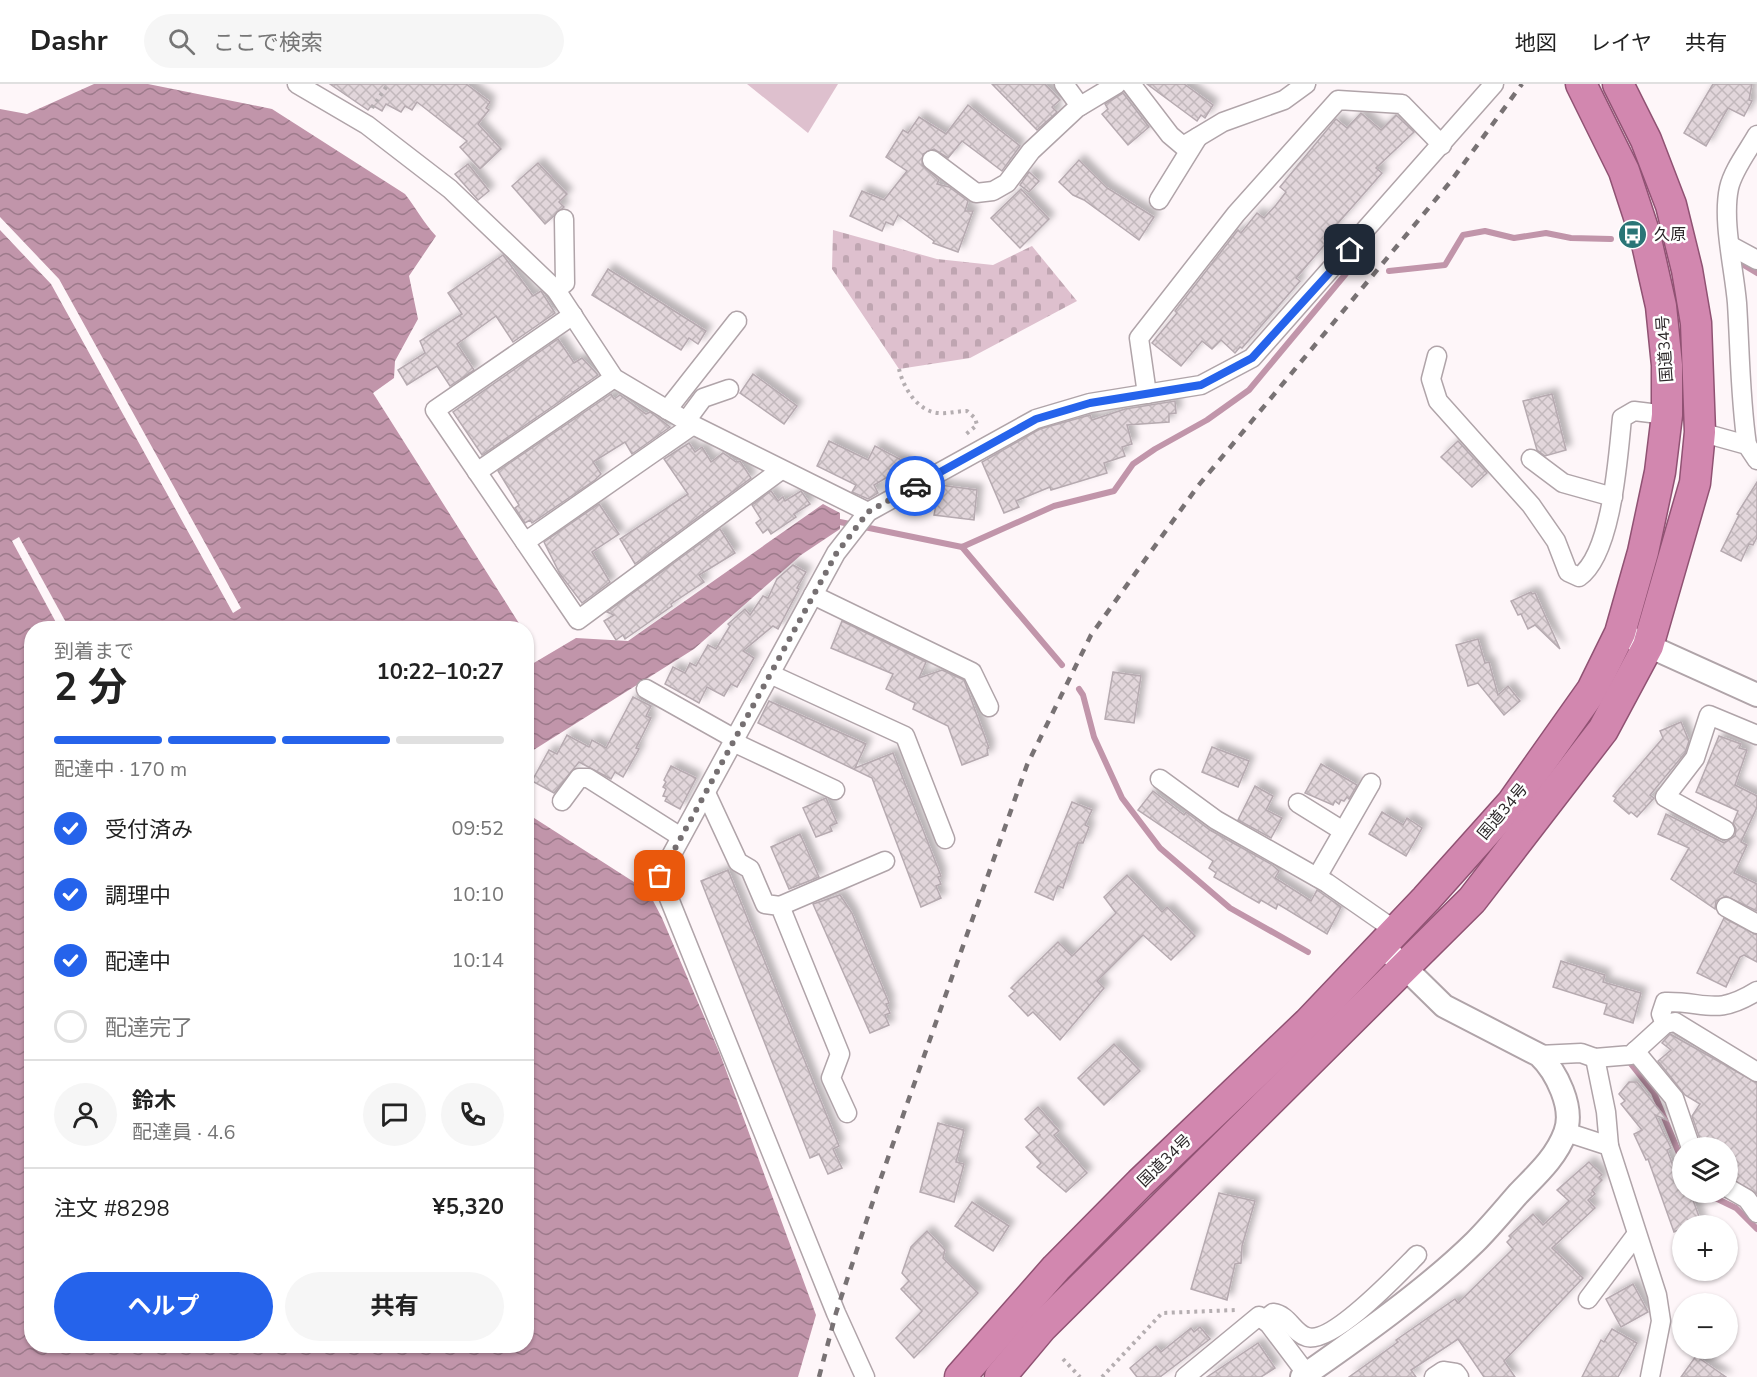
<!DOCTYPE html>
<html lang="ja">
<head>
<meta charset="utf-8">
<style>
  body { margin:0; font-family:"Nunito Sans","Noto Sans JP",sans-serif; background:#f6f6f6; color:#222; height:100vh; display:flex; flex-direction:column; font-size:22px; white-space:nowrap }
  * { box-sizing:border-box; margin:0 }
  p { font-size:20px; color:#767676 }
  .icon { flex:none; width:33px; height:33px; fill:none; stroke:currentColor; stroke-width:2; stroke-linecap:round; stroke-linejoin:round }
  .map { position:relative; flex:1; overflow:hidden }
  .drawer { position:absolute; left:24px; top:537px; width:510px; height:732px; display:flex; flex-direction:column; background:#fff; border-radius:24px; box-shadow:0 2px 4px #0004 }
  .drawer>* { flex:none }
  .controls { position:absolute; left:1672px; top:1053px; display:grid; gap:12px }
  .controls a { display:grid; place-items:center; width:66px; height:66px; border-radius:50%; background:#fff; box-shadow:0 2px 4px #0004; font-size:30px }
  .pin { position:absolute; display:grid; place-items:center; width:51px; height:51px; color:#fff; margin:-26px; border-radius:12px; box-shadow:0 3px 9px #0006 }
  .courier { position:absolute; display:grid; place-items:center; width:60px; height:60px; margin:-30px; border:4px solid #2563eb; border-radius:50%; background:#fff; color:#222; box-shadow:0 2px 8px #0007 }
  .headline em { font-style:normal; font-weight:700 }
  .headline div { display:flex; flex-direction:column-reverse }
  .headline { display:flex; align-items:center; justify-content:space-between; height:102px; padding:0 30px }
  h1 { font-size:39px; font-weight:700; line-height:45px }
  .bar { display:grid; grid-template-columns:repeat(4,1fr); gap:9px 6px; align-content:center; height:72px; padding:0 30px }
  .bar i { height:8px; border-radius:4px; background:#e0e0e0 }
  .bar .on { background:#2563eb }
  .bar p { grid-column:span 4 }
  .line { display:flex; align-items:center; gap:15px; padding:0 30px; border-top:2px solid #e0e0e0 }
  .line div { flex:1 }
  .round { display:grid; place-items:center; flex:none; width:63px; height:63px; border-radius:32px; background:#f6f6f6 }
  ol { padding:0 30px; list-style:none }
  li { display:flex; align-items:center; gap:18px; height:66px }
  li p { margin-inline-start:auto }
  li .icon { padding:6px; border-radius:50%; background:#2563eb; color:#fff; stroke-width:4 }
  li:last-child { color:#767676 }
  li i { width:33px; height:33px; border:3px solid #e0e0e0; border-radius:50% }
  .primary-button { display:flex; gap:12px; margin-top:auto; padding:12px 30px }
  .primary-button a { flex:1; height:69px; border-radius:36px; background:#2563eb; color:#fff; font-size:24px; font-weight:700; line-height:69px; text-align:center }
  .primary-button a+a { background:#f6f6f6; color:#222 }
  header { display:flex; align-items:center; gap:36px; box-sizing:border-box; height:84px; padding:0 30px; background:#fff; border-bottom:2px solid #e0e0e0 }
  header strong { font-size:28px }
  nav { display:flex; gap:33px; margin-inline-start:auto; font-size:21px }
  .search { width:420px; height:54px; background:#f6f6f6; display:flex; align-items:center; gap:15px; box-sizing:border-box; padding:0 21px; border-radius:33px; color:#767676; font-size:22px }
  .map>svg:first-child { display:block }
</style>
</head>
<body>
<header>
<strong>Dashr</strong>
<div class="search"><svg class="icon" aria-label="search" viewBox="0 0 24 24"><circle cx="10" cy="10" r="6"/><path d="M15 15l6 6"/></svg>ここで検索</div>
<nav><a>地図</a><a>レイヤ</a><a>共有</a></nav>
</header>
<div class="map">
<svg width="1757" height="1293" viewBox="0 0 1757 1293">
  <defs>
    <pattern id="cemetery-stones" width="16" height="16" patternUnits="userSpaceOnUse" patternTransform="scale(1.5)"><rect width="16" height="16" fill="#dec0ce"/><path d="M2 7V4a2 2 0 0 1 4 0v3zM10 15v-3a2 2 0 0 1 4 0v3z" fill="#bfa5b1"/></pattern>
    <pattern id="water-waves" width="16" height="10" patternUnits="userSpaceOnUse" patternTransform="scale(1.5)"><rect width="16" height="10" fill="#c195aa"/><path d="M0 5q4-4 8 0t8 0" fill="none" stroke="#9d7a8b"/></pattern>
    <pattern id="building-cross-hatch" width="8" height="8" patternUnits="userSpaceOnUse" patternTransform="scale(1.5)"><rect width="8" height="8" fill="#e2d6db"/><path d="M0 0l8 8M0 8l8-8" fill="none" stroke="#c2b8bc"/></pattern>
    <filter id="shadow"><feDropShadow dx="5.5" dy="-5.5" stdDeviation="3" flood-color="#0004"/></filter>
  </defs>
  <rect width="100%" height="100%" fill="#fef6f9"/>
  <polygon fill="#dec0ce" points="747,0 838,0 808,49"/>
  <polygon fill="url(#cemetery-stones)" points="833,146 937,175 993,181 1032,162 1077,217 970,274 899,285 832,185"/>
  <g fill="url(#water-waves)">
    <path d="M 94,0 L 148,0 L 272,25 L 405,110 C 416,124 423,138 436,152 L 409,192 L 418,235 L 395,277 L 394,294 L 373,309 L 522,544 L 32,544 L 32,1262 L 526,1262 L 527,721 L 531,732 L 648,807 L 662,834 L 720,970 L 816,1231 L 798,1293 L 0,1293 L 0,146 L 51,200 L 233,529 L 241,524 L 59,195 L 0,133 L 0,25 L 27,30 Z"/>
    <polygon points="823,420 840,429 840,445 801,471 694,565 532,667 527,676 527,583 576,554 628,557"/>
  </g>
  <polygon fill="#fef6f9" points="19,453 69,544 59,544 12,457"/>
  <g fill="none" stroke-linecap="round" stroke-linejoin="round">
    <g stroke="#c195aa" stroke-width="6">
      <polyline points="1742,180 1757,189"/>
      <polyline points="1389,187 1445,181 1463,151 1485,147 1514,154 1546,149 1571,154 1611,155"/>
      <polyline points="835,437 962,463 1054,422 1114,407 1133,380 1155,365 1207,336 1249,306 1359,174 1372,175"/>
      <polyline points="962,463 1062,581"/>
      <polyline points="1079,605 1083,611 1094,653 1122,714 1160,764 1230,824 1308,868"/>
      <polyline points="1631,980 1654,1009 1683,1079"/>
      <polyline points="1703,1108 1736,1124 1757,1145"/>
    </g>
  </g>
  <g fill="url(#building-cross-hatch)" stroke="#b6aab0" stroke-width="1.5" filter="url(#shadow)">
    <polygon points="330,0 466,0 490,18 486,24 489,26 478,40 501,65 480,85 460,63 467,57 417,18 412,26 405,22 401,28 386,20 382,27 372,21 368,26"/>
    <polygon points="992,0 1045,0 1060,16 1052,23 1057,28 1037,46"/>
    <polygon points="1147,0 1184,0 1213,21 1205,34 1201,31 1197,37"/>
    <polygon points="1713,0 1752,0 1749,16 1752,17 1744,32 1728,24 1706,62 1684,49"/>
    <polygon points="1123,9 1149,43 1128,61 1102,30 1108,25 1105,20"/>
    <polygon points="968,21 1020,62 1002,87 962,57 948,74 934,65 923,70 922,81 939,96 937,100 949,103 968,117 965,127 973,127 958,168 933,159 934,157 898,131 893,141 886,138 882,147 850,132 862,107 884,116 907,87 886,73 903,46 908,49 919,33 946,50"/>
    <polygon points="1361,29 1381,46 1396,31 1414,48 1376,84 1382,89 1324,155 1327,158 1296,194 1300,197 1242,264 1240,263 1235,269 1221,256 1212,265 1202,257 1181,282 1152,259 1177,229 1175,227 1238,146 1241,149 1257,129 1264,134 1276,121 1286,108 1280,103 1336,35 1347,44"/>
    <polygon points="1079,76 1107,104 1154,133 1139,156 1084,116 1073,111 1059,98"/>
    <polygon points="538,79 567,110 559,118 564,123 545,140 512,102"/>
    <polygon points="468,80 489,107 478,116 455,90"/>
    <polygon points="1029,88 1039,97 1029,108 1020,101"/>
    <polygon points="1021,105 1049,135 1020,164 991,134"/>
    <polygon points="503,171 533,212 541,207 555,229 513,258 496,232 457,260 474,286 450,302 437,282 407,301 398,286 425,269 420,257 462,230 448,209"/>
    <polygon points="608,185 706,247 698,260 689,254 681,266 592,211"/>
    <polygon points="558,255 574,279 582,274 598,291 482,371 453,328"/>
    <polygon points="753,290 797,322 784,340 740,309"/>
    <polygon points="611,310 614,315 620,311 646,330 650,328 670,343 632,370 625,358 593,378 601,390 595,396 532,439 530,436 525,439 515,424 519,421 498,387"/>
    <polygon points="1552,310 1566,366 1545,372 1537,366 1523,317"/>
    <polygon points="1175,317 1176,329 1169,330 1169,338 1127,341 1132,360 1122,363 1125,372 1104,379 1107,389 1051,406 1050,403 1016,417 1019,423 1004,429 982,378 1040,345 1090,331 1092,336 1125,325"/>
    <polygon points="829,357 868,376 875,362 909,380 874,401 878,409 868,415 852,408 856,401 817,382"/>
    <polygon points="1458,357 1487,389 1472,403 1441,373"/>
    <polygon points="689,359 695,368 702,363 711,378 723,369 736,378 740,377 751,394 635,480 620,455 688,410 664,375"/>
    <polygon points="1757,398 1757,453 1753,461 1749,460 1741,477 1721,467 1739,431 1737,430"/>
    <polygon points="940,401 977,406 974,436 934,431"/>
    <polygon points="771,407 778,417 783,413 785,417 801,407 810,420 794,430 796,433 771,450 768,445 763,449 756,439 761,435 752,421"/>
    <polygon points="599,420 619,450 592,468 610,498 582,519 560,490 544,458"/>
    <polygon points="720,445 735,469 699,491 704,498 671,520 672,522 625,555 623,551 616,556 604,537 614,531 607,528"/>
    <polygon points="793,481 806,488 797,504 799,505 778,545 773,542 743,567 754,574 737,603 731,600 724,612 707,603 699,619 665,600 673,583 685,589 690,579 696,582 708,561 716,565 730,542 728,540 745,525 750,531 763,512 768,514 777,495"/>
    <polygon points="1531,508 1532,510 1535,509 1560,565 1535,541 1528,545 1521,530 1518,531 1511,517"/>
    <polygon points="842,537 926,578 919,594 942,586 964,596 989,664 987,665 988,671 962,681 948,642 913,625 915,619 886,605 893,590 831,564"/>
    <polygon points="1478,555 1485,579 1489,578 1498,611 1508,602 1520,617 1504,631 1478,599 1468,602 1456,561"/>
    <polygon points="1113,588 1141,592 1134,639 1105,635"/>
    <polygon points="633,613 651,622 646,632 651,634 636,664 639,665 623,693 615,688 611,695 579,678 554,709 532,697 549,666 557,670 567,651 589,663 592,656 606,664"/>
    <polygon points="769,617 866,660 855,684 893,669 941,792 938,793 941,800 936,802 941,814 921,823 872,694 758,639"/>
    <polygon points="1681,638 1689,657 1685,669 1650,711 1654,714 1637,733 1631,728 1629,730 1614,717 1616,714 1613,712 1663,654 1660,647"/>
    <polygon points="1719,652 1741,660 1739,664 1747,666 1735,701 1757,712 1757,723 1741,758 1747,761 1734,789 1757,800 1757,827 1726,812 1716,817 1715,825 1671,795 1689,764 1658,750 1666,730 1724,759 1735,752 1736,745 1733,739 1738,727 1696,708"/>
    <polygon points="1212,663 1249,677 1238,703 1202,688"/>
    <polygon points="1321,680 1357,701 1349,715 1347,713 1344,717 1341,716 1339,720 1335,717 1333,721 1305,709"/>
    <polygon points="671,682 696,694 680,725 665,717 667,713 663,712 666,705 663,703 666,698 664,696"/>
    <polygon points="1255,702 1273,712 1266,726 1282,734 1271,754 1238,736"/>
    <polygon points="1153,707 1184,731 1186,728 1210,746 1271,780 1279,787 1275,794 1311,817 1317,806 1341,823 1327,850 1278,820 1276,825 1261,816 1259,819 1214,793 1216,789 1209,784 1213,777 1138,726"/>
    <polygon points="826,714 837,739 830,742 832,747 816,753 803,724"/>
    <polygon points="1072,718 1092,726 1085,741 1089,743 1083,759 1078,759 1063,804 1058,802 1053,816 1035,808"/>
    <polygon points="1382,728 1403,741 1407,734 1422,744 1406,772 1369,750"/>
    <polygon points="800,750 819,793 789,805 771,763"/>
    <polygon points="728,786 839,1062 833,1065 842,1084 828,1090 819,1070 810,1074 701,797"/>
    <polygon points="1127,791 1162,828 1167,823 1195,852 1171,876 1143,851 1097,897 1104,904 1060,956 1033,928 1028,932 1009,912 1015,907 1011,904 1058,858 1072,872 1116,829 1104,813"/>
    <polygon points="840,811 852,829 889,919 886,920 890,929 885,931 889,941 870,949 813,820"/>
    <polygon points="1724,834 1757,851 1757,878 1744,871 1740,873 1726,903 1697,889"/>
    <polygon points="1561,877 1605,891 1603,898 1641,909 1633,939 1604,930 1607,920 1553,903"/>
    <polygon points="1670,950 1757,999 1757,1110 1728,1093 1728,1064 1710,1064 1701,1058 1692,1032 1700,1020 1685,1011 1658,977 1671,966 1662,959"/>
    <polygon points="1114,960 1140,987 1104,1021 1078,994"/>
    <polygon points="1629,998 1637,998 1667,1036 1655,1031 1671,1064 1667,1066 1683,1108 1690,1108 1701,1138 1683,1142 1683,1144 1674,1148 1648,1075 1646,1076 1634,1050 1642,1046 1621,1020 1625,1017 1619,1010"/>
    <polygon points="1038,1023 1059,1047 1054,1051 1087,1089 1066,1108 1037,1083 1041,1079 1026,1063 1040,1051 1025,1035"/>
    <polygon points="938,1039 964,1046 956,1078 964,1080 954,1118 920,1108"/>
    <polygon points="1589,1078 1602,1091 1599,1093 1602,1096 1592,1106 1595,1110 1588,1116 1595,1124 1552,1164 1583,1194 1504,1277 1515,1293 1484,1293 1458,1255 1411,1286 1416,1293 1349,1293 1398,1258 1396,1256 1455,1215 1458,1219 1513,1165 1507,1158 1511,1154 1509,1152 1533,1130 1543,1141 1569,1117 1557,1106"/>
    <polygon points="1219,1109 1255,1117 1242,1162 1241,1179 1235,1180 1227,1216 1191,1205"/>
    <polygon points="972,1118 1009,1142 993,1167 955,1142"/>
    <polygon points="927,1147 945,1166 943,1174 978,1209 914,1274 896,1254 922,1227 901,1205 909,1197 902,1189 911,1163"/>
    <polygon points="1633,1200 1648,1228 1621,1243 1606,1215"/>
    <polygon points="1200,1243 1210,1255 1160,1293 1137,1293 1130,1284 1156,1262 1161,1268 1191,1244 1194,1248"/>
    <polygon points="1612,1245 1637,1259 1618,1293 1582,1293 1601,1256 1604,1258"/>
    <polygon points="1258,1259 1275,1284 1261,1293 1207,1293"/>
    <polygon points="1696,1272 1726,1293 1681,1293"/>
  </g>
  <g fill="none" stroke-linecap="round" stroke-linejoin="round">
    <defs>
      <g id="minor">
        <polyline points="297,0 367,41 450,105 556,206 614,294 693,341 868,428"/>
        <polyline points="1064,0 1080,22"/>
        <polyline points="1131,0 1170,51 1183,62 1223,38 1284,16 1306,0"/>
        <polyline points="932,76 976,109 993,107 1007,99 1031,67 1077,24 1117,0"/>
        <polyline points="1159,116 1198,53"/>
        <polyline points="1731,162 1757,176"/>
        <polyline points="556,206 565,199 564,135"/>
        <polyline points="573,231 435,326 578,536 781,386"/>
        <path d="M 1437,272 L 1431,295 L 1438,317 L 1531,421 L 1556,457 L 1568,488 L 1579,493 C 1612,470 1618,373 1622,334 L 1634,327 L 1667,331"/>
        <polyline points="1147,310 1139,254 1236,130 1338,16 1402,20 1442,61"/>
        <polyline points="667,326 737,237"/>
        <polyline points="686,337 703,314 729,305"/>
        <polyline points="1700,348 1747,361 1757,376"/>
        <path d="M 1747,361 C 1740,314 1740,266 1737,219 C 1734,184 1722,137 1729,104 C 1733,86 1748,67 1757,51"/>
        <polyline points="1531,375 1563,399 1613,413"/>
        <polyline points="477,388 614,294"/>
        <polyline points="525,458 693,341"/>
        <polyline points="813,511 972,588 989,623"/>
        <polyline points="770,590 905,652 945,755"/>
        <polyline points="646,605 735,655"/>
        <polyline points="733,658 835,706"/>
        <polyline points="1160,695 1216,736 1327,799 1396,847"/>
        <polyline points="706,709 738,778 750,785 765,820 780,822 840,970 831,994 847,1029"/>
        <polyline points="562,717 579,694 588,694 681,753"/>
        <polyline points="1298,719 1343,747"/>
        <polyline points="1725,746 1665,713 1695,674 1709,631 1757,651"/>
        <polyline points="1317,793 1371,699"/>
        <polyline points="780,822 885,777"/>
        <polyline points="1726,823 1757,840"/>
        <path d="M 1665,940 L 1661,930 L 1665,918 C 1706,917 1715,933 1757,907"/>
        <polyline points="1635,967 1674,1014 1691,1064"/>
        <polyline points="1539,971 1581,969 1595,974 1631,971 1665,940 1675,938 1757,988"/>
        <polyline points="1595,974 1606,1028 1609,1062"/>
        <polyline points="1566,1048 1609,1062 1657,1211 1661,1237 1650,1293"/>
        <polyline points="1728,1104 1747,1115 1757,1129"/>
        <polyline points="1588,1215 1636,1151"/>
        <path d="M 1264,1236 L 1273,1229 C 1289,1231 1293,1249 1307,1253 C 1333,1260 1399,1189 1417,1171"/>
        <polyline points="865,1293 836,1229 660,792 836,469 868,428 1036,335 1090,319 1201,301 1252,274 1494,0"/>
        <polyline points="1185,1293 1259,1232 1269,1240 1309,1293"/>
        <polyline points="1434,1293 1443,1287 1456,1289 1459,1293"/>
      </g>
      <g id="tertiary">
        <polyline points="1620,549 1757,611"/>
        <path d="M 1302,1293 C 1358,1254 1426,1206 1475,1158 C 1490,1143 1504,1126 1518,1110 C 1535,1092 1556,1074 1565,1049 C 1575,1024 1556,987 1539,971 L 1444,922 L 1394,873"/>
      </g>
      <g id="trunk">
        <polyline points="960,1293 1056,1184 1140,1099 1308,939 1426,815 1512,719 1592,606 1620,549 1643,468 1660,388 1667,331 1667,281 1661,222 1645,151 1624,87 1581,0"/>
        <polyline points="1000,1293 1042,1243 1472,816 1603,646 1648,562 1695,399 1700,348 1696,239 1687,186 1671,121 1646,56 1618,0"/>
      </g>
    </defs>
    <use href="#minor" stroke="#b0a4a9" stroke-width="21"/>
    <use href="#tertiary" stroke="#b0a4a9" stroke-width="26"/>
    <use href="#trunk" stroke="#905273" stroke-width="33"/>
    <g stroke="#b5aeb1" stroke-width="4" stroke-dasharray="3 4.5" stroke-linecap="butt">
      <polyline points="372,24 388,0"/>
      <path d="M 899,285 C 903,303 917,327 938,329 C 948,330 957,327 967,327 L 975,334 L 977,341 L 965,351"/>
      <polyline points="1063,1275 1080,1293"/>
      <polyline points="1102,1293 1162,1229 1236,1226"/>
    </g>
    <use href="#minor" stroke="#fff" stroke-width="18"/>
    <use href="#tertiary" stroke="#fff" stroke-width="22"/>
    <use href="#trunk" stroke="#d287af" stroke-width="30"/>
    <polyline stroke="#787274" stroke-width="4.5" stroke-dasharray="8 8" stroke-linecap="butt" points="819,1293 836,1229 877,1105 1027,681 1091,551 1198,402 1451,97 1522,0"/>
  </g>
  <g fill="none" stroke-linecap="round" stroke-linejoin="round">
    <polyline stroke="#767072" stroke-width="6" stroke-dasharray="0 10.8" points="660,792 836,470 868,428 915,402"/>
    <polyline stroke="#2563eb" stroke-width="8" points="915,402 1036,335 1090,319 1201,301 1252,274 1350,166"/>
  </g>
  <defs>
    <symbol id="bus-disc" viewBox="-11 -11 22 22"><circle r="9.5" fill="#2a7577" stroke="#fff"/><path d="M-5-6H5V4H4V6H2V4H-2V6H-4V4H-5ZM-3.5-4V0h7V-4ZM-3.5 1.2v1.5H-2V1.2ZM2 1.2v1.5H3.5V1.2Z" fill="#fff"/></symbol>
  </defs>
  <g fill-rule="evenodd">
    <use href="#bus-disc" x="1616" y="134" width="33" height="33"/>
  </g>
  <g text-anchor="middle" stroke-width="5" stroke-linejoin="round" paint-order="stroke">
    <g font-size="16" fill="#2d282a" stroke="#fff" text-anchor="start">
      <text x="1654" y="156">久原</text>
    </g>
    <g font-size="16" fill="#2d282a" stroke="#fff">
      <text transform="translate(1664 265) rotate(-94)" y="6">国道34号</text>
      <text transform="translate(1502 727) rotate(-50)" y="6">国道34号</text>
      <text transform="translate(1164 1076) rotate(-44)" y="6">国道34号</text>
    </g>
  </g>
</svg>
<div class="controls">
<a><svg class="icon" aria-label="layers" viewBox="0 0 24 24"><path d="M12 4l9 5-9 5-9-5zM3 14l9 5 9-5"/></svg></a>
<a>+</a>
<a>−</a>
</div>
<div class="pin" style="left:660px;top:792px;background:#ea580c"><svg class="icon" aria-label="bag" viewBox="0 0 24 24"><path d="M5 8h14l-1 12H6zM9 8a3 3 0 0 1 6 0"/></svg></div>
<div class="pin" style="left:1350px;top:166px;background:#1f2937"><svg class="icon" aria-label="home" viewBox="0 0 24 24"><path d="M3 11l9-7 9 7M6 9v11h12V9"/></svg></div>
<div class="courier" style="left:915px;top:402px"><svg class="icon" aria-label="car" viewBox="0 0 24 24"><path d="M5 17H2v-5l4-1 3-4h7l3 4 3 1v5h-3M9 17h6M6 11h13"/><circle cx="7" cy="17" r="2"/><circle cx="17" cy="17" r="2"/></svg></div>
<section class="drawer">
<div class="headline"><div><h1>2 分</h1><p>到着まで</p></div><em>10:22–10:27</em></div>
<div class="bar"><i class="on"></i><i class="on"></i><i class="on"></i><i></i><p>配達中 · 170 m</p></div>
<ol>
<li><svg class="icon" aria-label="check" viewBox="0 0 24 24"><path d="M5 12l5 5 9-10"/></svg>受付済み<p>09:52</p></li>
<li><svg class="icon" aria-label="check" viewBox="0 0 24 24"><path d="M5 12l5 5 9-10"/></svg>調理中<p>10:10</p></li>
<li><svg class="icon" aria-label="check" viewBox="0 0 24 24"><path d="M5 12l5 5 9-10"/></svg>配達中<p>10:14</p></li>
<li><i></i>配達完了</li>
</ol>
<div class="line" style="height:108px"><a class="round"><svg class="icon" aria-label="person" viewBox="0 0 24 24"><circle cx="12" cy="8" r="4"/><path d="M4 21q1-7 8-7t8 7"/></svg></a><div><b>鈴木</b><p>配達員 · 4.6</p></div><a class="round"><svg class="icon" aria-label="chat" viewBox="0 0 24 24"><path d="M4 5h16v11H9l-5 4z"/></svg></a><a class="round"><svg class="icon" aria-label="phone" viewBox="0 0 24 24"><path d="M5 4h4l2 5-3 2q2 4 5 5l2-3 5 2v4C11 20 4 13 5 4z"/></svg></a></div>
<div class="line" style="height:78px"><div>注文 #8298</div><b>¥5,320</b></div>
<div class="primary-button"><a>ヘルプ</a><a>共有</a></div>
</section>
</div>
</body>
</html>
